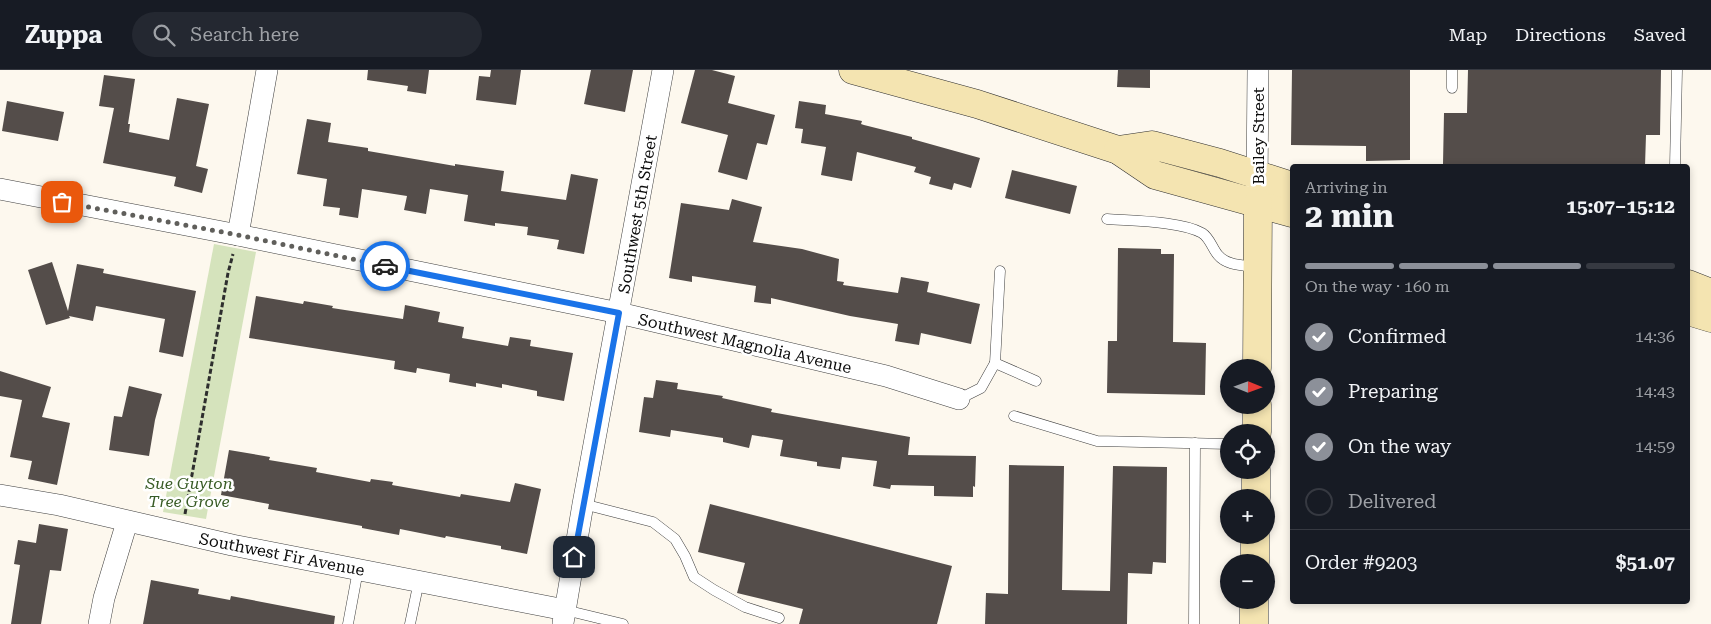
<!DOCTYPE html>
<html lang="en">
<head>
<meta charset="utf-8">
<style>
  body { margin:0; font-family:"Roboto Serif",serif; background:#242831; color:#f1f3f6; height:100vh; display:flex; flex-direction:column; font-size:19px; white-space:nowrap }
  * { box-sizing:border-box; margin:0 }
  p { font-size:16px; color:#9ea1a6 }
  .icon { flex:none; width:28px; height:28px; fill:none; stroke:currentColor; stroke-width:2; stroke-linecap:round; stroke-linejoin:round }
  .map { position:relative; flex:1; overflow:hidden }
  .sheet { position:absolute; left:1290px; top:94px; width:400px; height:440px; display:flex; flex-direction:column; background:#171b24; border-radius:5px; box-shadow:0 2px 8px #0003 }
  .sheet>* { flex:none }
  .needle { width:32px; rotate:91deg }
  .controls { position:absolute; left:1220px; top:289px; display:grid; gap:10px }
  .controls a { display:grid; place-items:center; width:55px; height:55px; border-radius:50%; background:#171b24; box-shadow:0 2px 8px #0003; font-size:25px }
  .pin { position:absolute; display:grid; place-items:center; width:42px; height:42px; color:#fff; margin:-21px; border-radius:10px; box-shadow:0 2px 8px #0006 }
  .courier { position:absolute; display:grid; place-items:center; width:50px; height:50px; margin:-25px; border:4px solid #1a73e8; border-radius:50%; background:#fff; color:#222; box-shadow:0 1px 6px #0007 }
  .headline em { font-style:normal; font-weight:700 }
  .headline div { display:flex; flex-direction:column-reverse }
  .headline { display:flex; align-items:center; justify-content:space-between; height:85px; padding:0 15px }
  h1 { font-size:32px; font-weight:700; line-height:38px }
  .bar { display:grid; grid-template-columns:repeat(4,1fr); gap:8px 5px; align-content:center; height:60px; padding:0 15px }
  .bar i { height:6px; border-radius:4px; background:#363941 }
  .bar .current { background:#8c9099 }
  .bar p { grid-column:span 4 }
  .line { display:flex; align-items:center; gap:12px; padding:0 15px; border-top:1px solid #363941 }
  .line div { flex:1 }
  ol { padding:0 15px; list-style:none }
  li { display:flex; align-items:center; gap:15px; height:55px }
  li p { margin-inline-start:auto }
  li .icon { padding:5px; border-radius:50%; background:#8c9099; color:#fff; stroke-width:4 }
  li:last-child { color:#9ea1a6 }
  li i { width:28px; height:28px; border:2px solid #363941; border-radius:50% }
  header { display:flex; align-items:center; gap:30px; box-sizing:border-box; height:70px; padding:0 25px; background:#171b24; border-bottom:1px solid #363941 }
  header strong { font-size:24px }
  nav { display:flex; gap:28px; margin-inline-start:auto; font-size:18px }
  .search { width:350px; height:45px; background:#242831; display:flex; align-items:center; gap:12px; box-sizing:border-box; padding:0 18px; border-radius:28px; color:#9ea1a6; font-size:19px }
  .map>svg:first-child { display:block }
</style>
</head>
<body>
<header>
<strong>Zuppa</strong>
<div class="search"><svg class="icon" aria-label="search" viewBox="0 0 24 24"><circle cx="10" cy="10" r="6"/><path d="M15 15l6 6"/></svg>Search here</div>
<nav><a>Map</a><a>Directions</a><a>Saved</a></nav>
</header>
<div class="map">
<svg width="1711" height="554" viewBox="0 0 1711 554">
  <rect width="100%" height="100%" fill="#fdf8ee"/>
  <polygon fill="#d5e3bc" points="214,174 256,182 206,449 163,442"/>
  <g fill="#544d4a">
    <polygon points="368,0 429,0 426,24 407,21 408,16 367,10"/>
    <polygon points="491,0 521,0 516,35 476,30 479,6 490,7"/>
    <polygon points="591,0 633,0 625,42 584,34"/>
    <polygon points="695,0 712,0 735,6 728,33 775,45 767,75 757,73 747,110 718,102 728,65 681,53"/>
    <polygon points="1118,0 1150,0 1150,18 1117,17"/>
    <polygon points="1292,0 1410,0 1410,90 1366,91 1366,76 1291,75"/>
    <polygon points="1468,0 1661,0 1660,65 1646,65 1645,96 1443,94 1444,43 1467,43"/>
    <polygon points="104,5 135,9 128,54 130,54 129,62 169,70 177,28 209,34 196,96 208,99 202,123 174,116 176,107 103,93 114,38 99,36"/>
    <polygon points="7,31 64,42 58,71 2,61"/>
    <polygon points="799,31 826,35 825,44 862,51 861,54 864,55 912,67 912,69 980,88 971,118 954,113 952,120 929,114 931,107 914,102 916,97 857,82 852,111 821,105 826,77 801,73 803,59 795,58"/>
    <polygon points="307,49 331,53 328,72 368,78 368,81 455,96 455,94 504,101 501,121 566,130 571,104 598,109 584,184 557,179 559,170 527,165 528,157 495,153 495,156 464,151 468,125 430,119 426,144 404,140 407,126 362,119 358,148 339,145 340,138 323,136 327,109 297,104"/>
    <polygon points="1012,100 1077,116 1070,144 1005,128"/>
    <polygon points="732,129 762,137 753,172 802,179 839,189 837,211 844,212 843,215 898,223 901,207 929,212 927,222 980,234 971,274 921,263 919,275 895,271 898,254 850,246 771,228 771,234 754,232 756,216 692,206 692,212 669,208 681,133 729,140"/>
    <polygon points="1118,178 1161,179 1161,184 1174,184 1173,272 1206,273 1205,325 1107,323 1108,271 1117,271"/>
    <polygon points="52,192 68,241 77,194 104,199 103,203 196,221 183,287 159,282 165,249 96,236 93,251 69,246 70,248 46,255 28,200"/>
    <polygon points="256,226 303,234 304,231 333,236 332,238 403,249 405,235 440,242 438,252 464,257 462,268 508,276 510,267 531,270 530,276 573,283 564,331 537,326 537,321 502,314 502,318 476,313 476,317 449,312 450,304 417,298 416,303 394,299 395,291 249,268"/>
    <polygon points="0,301 51,317 42,347 70,353 57,415 28,409 32,391 10,387 22,330 0,326"/>
    <polygon points="656,310 678,313 677,319 723,326 722,328 772,339 771,342 910,367 908,385 976,386 975,417 973,416 973,427 934,426 934,416 891,415 890,419 873,416 877,391 842,387 840,399 817,396 817,392 780,386 783,370 752,365 749,378 723,372 723,368 671,360 670,367 639,362 644,327 653,328"/>
    <polygon points="129,316 162,324 155,350 149,386 109,380 114,346 122,347"/>
    <polygon points="229,380 270,387 269,390 317,398 316,402 370,412 371,409 393,412 392,415 460,427 461,424 510,432 515,413 541,419 527,484 501,479 501,476 446,466 445,468 400,459 399,465 362,458 362,456 268,439 269,434 221,425"/>
    <polygon points="1009,395 1064,396 1062,520 1110,521 1113,396 1167,397 1166,493 1153,492 1152,504 1128,503 1127,554 985,554 986,523 1008,524"/>
    <polygon points="710,434 952,496 937,554 799,554 803,539 737,523 745,493 698,482"/>
    <polygon points="39,454 68,459 61,501 50,500 41,554 11,554 20,495 14,494 18,470 36,473"/>
    <polygon points="151,510 199,519 198,524 230,530 231,526 335,546 334,554 143,554"/>
  </g>
  <g fill="none" stroke-linecap="round" stroke-linejoin="round">
    <defs>
      <g id="lane">
        <polyline points="1452,18 1452,0"/>
        <polyline points="1675,96 1677,0"/>
        <path d="M 1107,149 C 1132,151 1181,151 1202,163 C 1210,168 1212,178 1218,185 C 1227,196 1244,195 1257,197"/>
        <polyline points="1000,201 995,293 1036,311"/>
        <polyline points="959,329 981,318 995,293"/>
        <polyline points="1014,346 1097,371 1229,374"/>
        <polyline points="583,434 653,452 675,469 685,486 694,507 714,520 745,537 779,548"/>
        <polyline points="565,540 623,554"/>
        <polyline points="348,554 358,500"/>
        <polyline points="410,554 419,511"/>
        <polyline points="1194,554 1195,373"/>
      </g>
      <g id="street">
        <polyline points="0,119 238,165 619,243 886,306 959,329"/>
        <polyline points="1257,120 1258,0"/>
        <polyline points="238,165 267,0"/>
        <polyline points="0,425 59,435 232,475 565,540"/>
        <polyline points="563,553 583,434 663,0"/>
        <polyline points="99,554 104,528 127,452"/>
      </g>
      <g id="secondary">
        <polyline points="853,0 977,34 1118,80 1155,105 1292,143"/>
        <polyline points="1118,80 1152,75 1220,93 1292,116"/>
        <polyline points="1688,214 1711,223"/>
        <polyline points="1688,241 1711,248"/>
        <polyline points="1257,298 1258,133"/>
        <polyline points="1257,362 1257,335"/>
        <polyline points="1256,428 1256,400"/>
        <polyline points="1255,492 1255,465"/>
        <polyline points="1254,554 1254,530"/>
      </g>
    </defs>
    <use href="#lane" stroke="#3f3f3f" stroke-width="11"/>
    <use href="#street" stroke="#3f3f3f" stroke-width="22"/>
    <use href="#secondary" stroke="#2e2e2e" stroke-width="29"/>
    <polyline stroke="#2e2e2e" stroke-width="3" stroke-dasharray="5 2.5" stroke-linecap="butt" points="185,444 228,203 233,184"/>
    <use href="#lane" stroke="#fff" stroke-width="10"/>
    <use href="#street" stroke="#fff" stroke-width="21"/>
    <use href="#secondary" stroke="#f4e4b1" stroke-width="28"/>
  </g>
  <g fill="none" stroke-linecap="round" stroke-linejoin="round">
    <polyline stroke="#605f5b" stroke-width="5" stroke-dasharray="0 9" points="62,132 238,165 385,196"/>
    <polyline stroke="#1a73e8" stroke-width="6" points="385,196 619,243 574,487"/>
  </g>
  <g text-anchor="middle" stroke-width="5" stroke-linejoin="round" paint-order="stroke">
    <g font-size="16" fill="#0c0c0c" stroke="#fff">
      <text transform="translate(1258 66) rotate(-90)" y="6">Bailey Street</text>
      <text transform="translate(637 144) rotate(-80)" y="6">Southwest 5th Street</text>
      <text transform="translate(745 273) rotate(13)" y="6">Southwest Magnolia Avenue</text>
      <text transform="translate(282 484) rotate(11)" y="6">Southwest Fir Avenue</text>
    </g>
    <g font-size="16" font-style="italic" fill="#385b25" stroke="#fff">
      <text x="189" y="419">Sue Guyton<tspan x="189" dy="18">Tree Grove</tspan></text>
    </g>
  </g>
</svg>
<div class="controls">
<a><svg class="needle" viewBox="-14 -14 28 28"><path d="M0-13l5 13h-10z" fill="#e53935"/><path d="M0 13l5-13h-10z" fill="#9ea1a6"/></svg></a>
<a><svg class="icon" aria-label="locate" viewBox="0 0 24 24"><circle cx="12" cy="12" r="6"/><path d="M12 2v4M12 18v4M2 12h4M18 12h4"/></svg></a>
<a>+</a>
<a>−</a>
</div>
<div class="pin" style="left:62px;top:132px;background:#ea580c"><svg class="icon" aria-label="bag" viewBox="0 0 24 24"><path d="M5 8h14l-1 12H6zM9 8a3 3 0 0 1 6 0"/></svg></div>
<div class="pin" style="left:574px;top:487px;background:#1f2937"><svg class="icon" aria-label="home" viewBox="0 0 24 24"><path d="M3 11l9-7 9 7M6 9v11h12V9"/></svg></div>
<div class="courier" style="left:385px;top:196px"><svg class="icon" aria-label="car" viewBox="0 0 24 24"><path d="M5 17H2v-5l4-1 3-4h7l3 4 3 1v5h-3M9 17h6M6 11h13"/><circle cx="7" cy="17" r="2"/><circle cx="17" cy="17" r="2"/></svg></div>
<section class="sheet">
<div class="headline"><div><h1>2 min</h1><p>Arriving in</p></div><em>15:07–15:12</em></div>
<div class="bar"><i class="current"></i><i class="current"></i><i class="current"></i><i></i><p>On the way · 160 m</p></div>
<ol>
<li><svg class="icon" aria-label="check" viewBox="0 0 24 24"><path d="M5 12l5 5 9-10"/></svg>Confirmed<p>14:36</p></li>
<li><svg class="icon" aria-label="check" viewBox="0 0 24 24"><path d="M5 12l5 5 9-10"/></svg>Preparing<p>14:43</p></li>
<li><svg class="icon" aria-label="check" viewBox="0 0 24 24"><path d="M5 12l5 5 9-10"/></svg>On the way<p>14:59</p></li>
<li><i></i>Delivered</li>
</ol>
<div class="line" style="height:65px"><div>Order #9203</div><b>$51.07</b></div>
</section>
</div>
</body>
</html>
